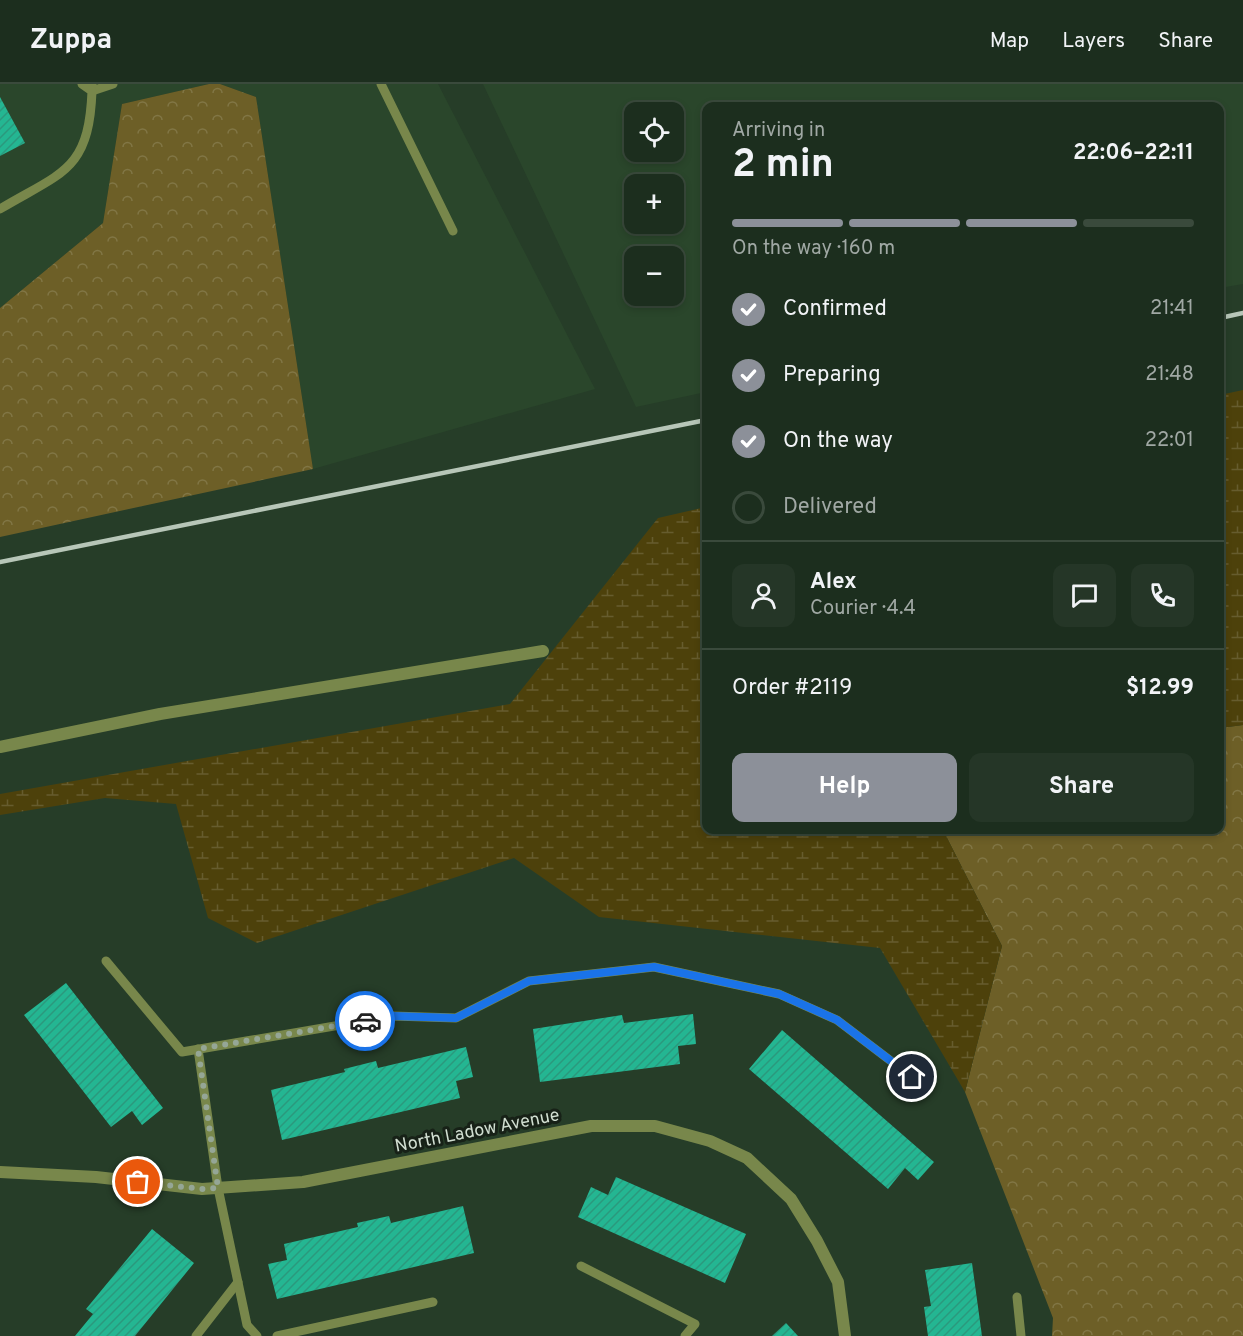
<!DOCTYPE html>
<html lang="en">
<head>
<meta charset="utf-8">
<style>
  body { margin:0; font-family:Overpass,sans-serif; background:#253627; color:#f1f3f6; height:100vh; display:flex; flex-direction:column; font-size:22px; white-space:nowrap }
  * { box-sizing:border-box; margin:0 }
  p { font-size:20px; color:#a0a8a4 }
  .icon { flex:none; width:33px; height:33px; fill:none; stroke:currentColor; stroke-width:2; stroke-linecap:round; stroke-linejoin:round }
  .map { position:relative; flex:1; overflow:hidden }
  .side { position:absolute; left:702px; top:18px; width:522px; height:732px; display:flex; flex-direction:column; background:#1c2e1e; border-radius:12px; box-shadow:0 3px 9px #0003,0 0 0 2px #3a4a3c }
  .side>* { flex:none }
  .tools { position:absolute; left:624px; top:18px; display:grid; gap:12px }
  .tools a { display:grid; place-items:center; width:60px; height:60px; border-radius:12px; background:#1c2e1e; box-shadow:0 3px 9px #0003,0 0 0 2px #3a4a3c; font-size:30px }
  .pin { position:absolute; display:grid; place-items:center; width:51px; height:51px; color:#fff; margin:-26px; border:3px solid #fff; border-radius:50%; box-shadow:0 2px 6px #0007 }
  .courier { position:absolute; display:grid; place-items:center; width:60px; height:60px; margin:-30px; border:4px solid #1a73e8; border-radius:50%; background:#fff; color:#222; box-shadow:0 2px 8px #0007 }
  .headline em { font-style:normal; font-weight:700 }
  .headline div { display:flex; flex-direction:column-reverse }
  .headline { display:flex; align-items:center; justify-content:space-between; height:102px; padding:0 30px }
  h1 { font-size:39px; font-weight:700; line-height:45px }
  .bar { display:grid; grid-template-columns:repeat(4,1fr); gap:9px 6px; align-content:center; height:72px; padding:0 30px }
  .bar i { height:8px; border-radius:4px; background:#3a4a3c }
  .bar .on { background:#8c9099 }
  .bar p { grid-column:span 4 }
  .line { display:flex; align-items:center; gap:15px; padding:0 30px; border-top:2px solid #3a4a3c }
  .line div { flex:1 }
  .round { display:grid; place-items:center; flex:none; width:63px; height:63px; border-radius:12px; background:#253627 }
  ol { padding:0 30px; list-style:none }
  li { display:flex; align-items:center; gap:18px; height:66px }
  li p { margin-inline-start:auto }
  li .icon { padding:6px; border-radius:50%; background:#8c9099; color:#fff; stroke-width:4 }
  li:last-child { color:#a0a8a4 }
  li i { width:33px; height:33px; border:3px solid #3a4a3c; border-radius:50% }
  .primary-button { display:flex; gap:12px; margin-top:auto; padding:12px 30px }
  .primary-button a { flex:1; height:69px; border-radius:12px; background:#8c9099; color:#fff; font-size:24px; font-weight:700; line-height:69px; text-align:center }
  .primary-button a+a { background:#253627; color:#f1f3f6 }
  header { display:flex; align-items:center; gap:36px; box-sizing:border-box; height:84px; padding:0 30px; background:#1c2e1e; border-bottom:2px solid #3a4a3c }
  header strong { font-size:28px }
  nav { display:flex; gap:33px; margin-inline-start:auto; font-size:21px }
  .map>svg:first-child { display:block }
</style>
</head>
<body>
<header>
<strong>Zuppa</strong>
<nav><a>Map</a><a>Layers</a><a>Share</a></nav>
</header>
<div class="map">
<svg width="1243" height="1252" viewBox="0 0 1243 1252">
  <defs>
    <pattern id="forest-crowns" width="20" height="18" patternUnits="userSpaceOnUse" patternTransform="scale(1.5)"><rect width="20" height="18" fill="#6d5f27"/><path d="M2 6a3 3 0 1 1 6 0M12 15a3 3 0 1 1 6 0" fill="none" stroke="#817645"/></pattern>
    <pattern id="wetland-marsh" width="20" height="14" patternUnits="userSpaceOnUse" patternTransform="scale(1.5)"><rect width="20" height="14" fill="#4d410b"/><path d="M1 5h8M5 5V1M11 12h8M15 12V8" fill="none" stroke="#665c2e"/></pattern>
    <pattern id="building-hatch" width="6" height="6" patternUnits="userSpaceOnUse" patternTransform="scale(1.5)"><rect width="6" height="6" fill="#24b692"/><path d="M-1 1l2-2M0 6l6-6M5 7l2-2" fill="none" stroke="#2b997d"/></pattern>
  </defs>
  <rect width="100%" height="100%" fill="#263d28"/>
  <g fill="#2a462b" fill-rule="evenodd">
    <polygon points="0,0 209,0 122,20 103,139 0,224"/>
    <polygon points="220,0 438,0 595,305 313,385 256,13"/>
    <path d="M 483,0 L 1243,0 L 1243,200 L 1220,204 L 1220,22 L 706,22 L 706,308 L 636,323 ZM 674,28 L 674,68 L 634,68 L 634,28 ZM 674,100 L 674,140 L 634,140 L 634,100 ZM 634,172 L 674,172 L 674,212 L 634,212 Z"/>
  </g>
  <g fill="url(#forest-crowns)">
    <polygon points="209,0 220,0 256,13 313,385 0,453 0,224 103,139 122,20"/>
    <polygon points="1243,641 1243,1252 1052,1252 1053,1234 965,1008 1002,862 943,746 1220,746 1220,644"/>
  </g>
  <g fill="url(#wetland-marsh)">
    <polygon points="1243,306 1243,641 1220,644 1220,311"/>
    <polygon points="706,423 706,746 943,746 1002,862 965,1008 880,864 599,833 514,774 257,859 208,834 176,720 105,714 0,731 0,710 510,620 658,434"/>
  </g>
  <g fill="url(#building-hatch)">
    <polygon points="0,13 25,59 0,72"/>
    <polygon points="66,899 163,1024 142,1041 132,1027 111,1043 24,931"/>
    <polygon points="693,930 696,960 678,962 680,980 540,998 533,945 622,931 624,939"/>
    <polygon points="782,946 934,1078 918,1096 905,1084 888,1105 749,985"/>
    <polygon points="466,963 473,993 456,997 460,1014 282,1056 271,1006 345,988 344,985 376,977 378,984"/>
    <polygon points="616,1093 746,1150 725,1199 578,1133 591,1103 608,1111"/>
    <polygon points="463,1122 474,1169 277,1215 268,1180 287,1176 284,1160 358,1143 357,1139 389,1132 391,1139"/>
    <polygon points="152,1145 194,1179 135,1252 75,1252 93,1230 86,1225"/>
    <polygon points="972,1179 982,1252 928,1252 924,1223 931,1222 925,1186"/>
    <polygon points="786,1239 798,1252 772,1252"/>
  </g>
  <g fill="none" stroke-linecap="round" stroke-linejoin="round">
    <g stroke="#78874b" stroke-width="9">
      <polyline points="381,0 453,147"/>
      <polyline points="92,1 92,7 113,0"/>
      <path d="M 0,125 C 62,88 89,87 92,7 L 82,0"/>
      <polyline points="106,877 182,968 393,932 456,934 529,897 654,883 779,910 837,936 912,993"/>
      <polyline points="198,965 218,1104 247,1241 257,1252"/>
      <polyline points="581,1182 695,1240 685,1252"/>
      <polyline points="1017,1213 1021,1252"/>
      <polyline points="196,1252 238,1198"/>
      <polyline points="277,1252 433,1218"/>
    </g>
    <g stroke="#78874b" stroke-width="12">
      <polyline points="0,663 160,630 543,567"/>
      <polyline points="0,1088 96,1093 202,1105 303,1098 591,1042 655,1042 710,1057 747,1074 791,1115 817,1157 838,1198 845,1252"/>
    </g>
    <g stroke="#b7c6b8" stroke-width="4.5">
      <polyline points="1220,234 1243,229"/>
      <polyline points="0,478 706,336"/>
    </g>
  </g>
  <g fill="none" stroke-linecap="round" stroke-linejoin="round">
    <polyline stroke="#95a696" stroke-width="6" stroke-dasharray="0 10.8" points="138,1098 202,1105 218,1104 198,965 365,937"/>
    <polyline stroke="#1a73e8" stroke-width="8" points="365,937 393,932 456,934 529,897 654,883 779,910 837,936 912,993"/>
  </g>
  <g text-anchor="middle" stroke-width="6" stroke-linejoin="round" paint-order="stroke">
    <g font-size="18" fill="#d1ded1" stroke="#172117">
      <text transform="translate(477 1046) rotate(-11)" y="6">North Ladow Avenue</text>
    </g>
  </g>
</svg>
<div class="tools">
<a><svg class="icon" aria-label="locate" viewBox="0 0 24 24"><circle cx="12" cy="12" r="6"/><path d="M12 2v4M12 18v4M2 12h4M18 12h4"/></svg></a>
<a>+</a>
<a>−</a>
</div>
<div class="pin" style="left:138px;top:1098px;background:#ea580c"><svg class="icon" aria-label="bag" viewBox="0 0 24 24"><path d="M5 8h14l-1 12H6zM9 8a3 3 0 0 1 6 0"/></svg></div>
<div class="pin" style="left:912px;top:993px;background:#1f2937"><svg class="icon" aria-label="home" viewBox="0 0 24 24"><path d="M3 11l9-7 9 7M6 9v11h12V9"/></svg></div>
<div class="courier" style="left:365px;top:937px"><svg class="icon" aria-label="car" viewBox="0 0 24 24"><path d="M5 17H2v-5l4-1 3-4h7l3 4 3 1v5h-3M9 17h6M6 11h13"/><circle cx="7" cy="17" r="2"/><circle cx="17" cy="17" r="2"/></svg></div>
<section class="side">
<div class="headline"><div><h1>2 min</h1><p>Arriving in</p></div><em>22:06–22:11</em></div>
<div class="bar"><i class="on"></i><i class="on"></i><i class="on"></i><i></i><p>On the way · 160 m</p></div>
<ol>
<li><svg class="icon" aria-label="check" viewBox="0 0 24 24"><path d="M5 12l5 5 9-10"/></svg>Confirmed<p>21:41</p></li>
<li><svg class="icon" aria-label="check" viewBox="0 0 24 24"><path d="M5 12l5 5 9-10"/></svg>Preparing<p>21:48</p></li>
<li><svg class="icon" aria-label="check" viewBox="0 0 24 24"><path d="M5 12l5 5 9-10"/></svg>On the way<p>22:01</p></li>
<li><i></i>Delivered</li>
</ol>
<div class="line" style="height:108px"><a class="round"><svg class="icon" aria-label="person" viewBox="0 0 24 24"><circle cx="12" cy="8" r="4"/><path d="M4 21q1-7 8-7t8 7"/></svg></a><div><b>Alex</b><p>Courier · 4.4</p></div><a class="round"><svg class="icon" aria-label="chat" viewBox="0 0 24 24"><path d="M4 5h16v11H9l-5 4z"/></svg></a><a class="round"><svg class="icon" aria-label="phone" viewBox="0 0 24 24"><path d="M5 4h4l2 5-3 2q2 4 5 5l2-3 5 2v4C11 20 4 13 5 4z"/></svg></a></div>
<div class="line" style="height:78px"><div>Order #2119</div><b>$12.99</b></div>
<div class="primary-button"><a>Help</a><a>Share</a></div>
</section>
</div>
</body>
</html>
